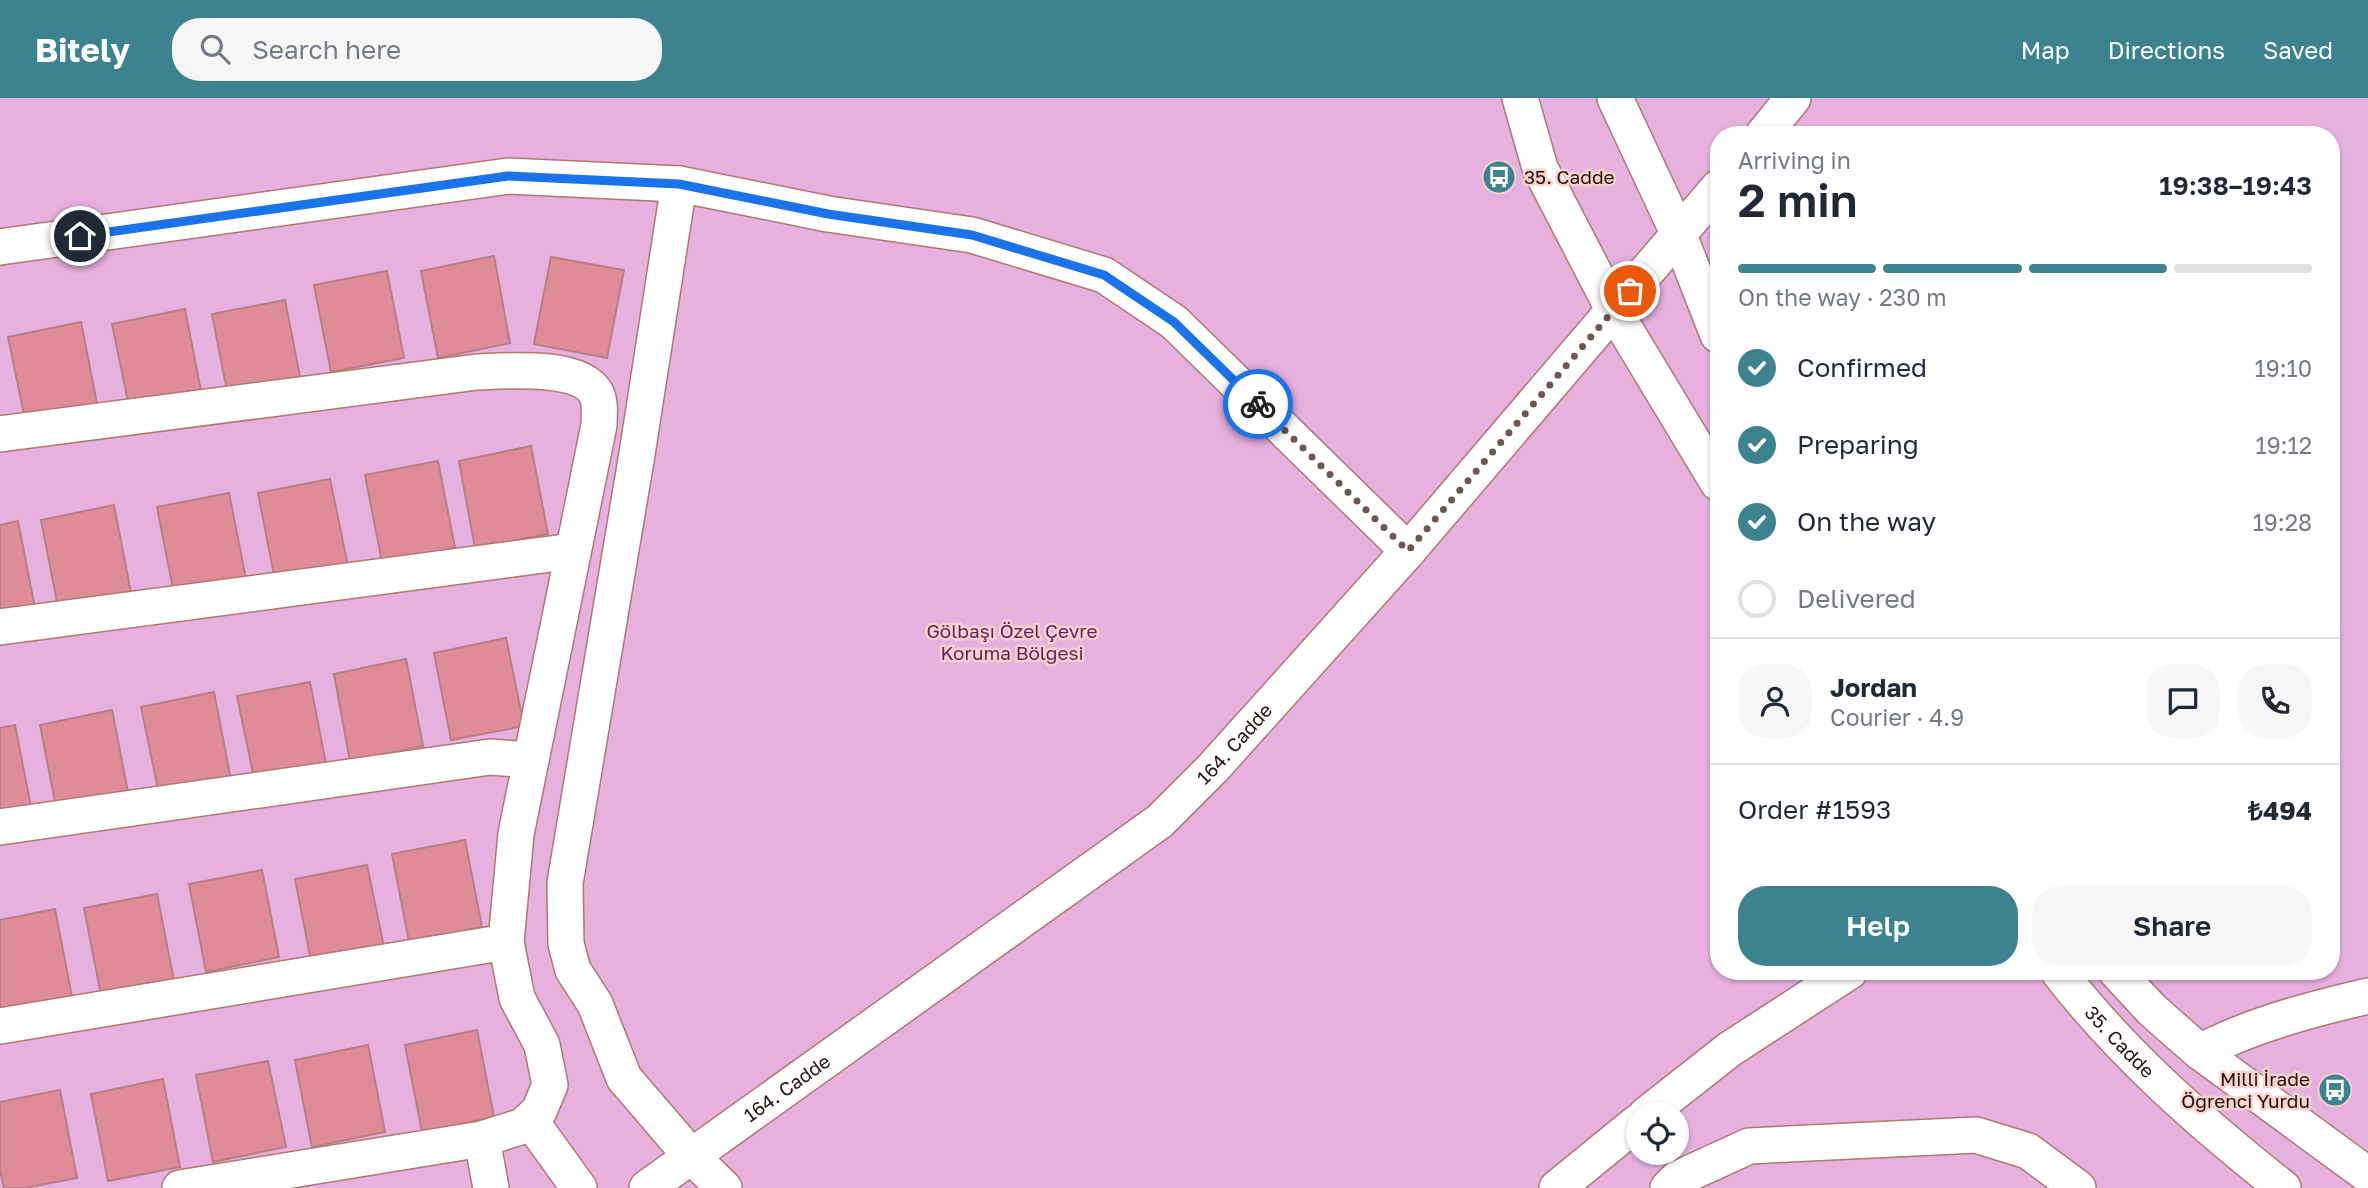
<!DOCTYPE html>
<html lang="en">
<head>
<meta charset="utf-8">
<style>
  body { margin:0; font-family:"Golos Text",sans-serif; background:#f6f6f7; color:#1f2937; height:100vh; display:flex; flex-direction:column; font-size:26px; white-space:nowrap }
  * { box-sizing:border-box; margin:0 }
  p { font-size:23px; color:#747a83 }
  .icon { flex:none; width:38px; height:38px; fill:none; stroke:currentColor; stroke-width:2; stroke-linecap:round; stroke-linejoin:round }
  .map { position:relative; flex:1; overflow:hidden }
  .sheet { position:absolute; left:1710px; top:28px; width:630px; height:854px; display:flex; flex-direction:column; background:#fff; border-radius:28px; box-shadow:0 2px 5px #0004 }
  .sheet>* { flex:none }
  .controls { position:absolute; left:1626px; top:1004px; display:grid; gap:14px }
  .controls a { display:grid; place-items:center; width:63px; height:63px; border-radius:50%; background:#fff; box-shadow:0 2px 5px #0004; font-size:35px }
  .pin { position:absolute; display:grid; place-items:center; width:60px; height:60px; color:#fff; margin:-30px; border:4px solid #fff; border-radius:50%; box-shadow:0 2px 7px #0007 }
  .courier { position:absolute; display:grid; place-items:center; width:70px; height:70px; margin:-35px; border:5px solid #1a73e8; border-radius:50%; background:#fff; color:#222; box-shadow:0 2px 9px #0007 }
  .headline em { font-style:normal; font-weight:600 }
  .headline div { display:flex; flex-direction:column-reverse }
  .headline { display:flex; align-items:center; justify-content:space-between; height:119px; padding:0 28px }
  h1 { font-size:46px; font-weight:600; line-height:52px }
  .bar { display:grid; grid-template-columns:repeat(4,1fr); gap:10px 7px; align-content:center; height:84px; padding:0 28px }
  .bar i { height:9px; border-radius:5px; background:#e0e1e3 }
  .bar .current { background:#3d838f }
  .bar p { grid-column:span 4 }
  .line { display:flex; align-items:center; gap:18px; padding:0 28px; border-top:2px solid #e0e1e3 }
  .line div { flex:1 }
  .round { display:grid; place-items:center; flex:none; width:74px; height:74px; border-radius:28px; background:#f6f6f7 }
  ol { padding:0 28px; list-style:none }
  li { display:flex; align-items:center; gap:21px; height:77px }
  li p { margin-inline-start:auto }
  li .icon { padding:7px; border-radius:50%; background:#3d838f; color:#fff; stroke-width:4 }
  li:last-child { color:#747a83 }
  li i { width:38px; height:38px; border:4px solid #e0e1e3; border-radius:50% }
  .button { display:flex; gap:14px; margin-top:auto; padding:14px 28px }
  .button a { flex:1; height:80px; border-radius:28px; background:#3d838f; color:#fff; font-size:28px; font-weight:600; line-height:80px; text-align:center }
  .button a+a { background:#f6f6f7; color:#1f2937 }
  header { display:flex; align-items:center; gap:42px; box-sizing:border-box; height:98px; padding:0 35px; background:#3d838f; color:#fff }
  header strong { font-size:33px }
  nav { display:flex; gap:38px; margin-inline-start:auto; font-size:24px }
  .search { width:490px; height:63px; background:#f6f6f7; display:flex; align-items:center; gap:18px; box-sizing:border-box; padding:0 24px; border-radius:28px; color:#747a83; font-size:26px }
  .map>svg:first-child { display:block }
</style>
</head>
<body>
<header>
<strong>Bitely</strong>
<div class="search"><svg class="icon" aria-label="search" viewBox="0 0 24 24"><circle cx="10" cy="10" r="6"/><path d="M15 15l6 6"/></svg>Search here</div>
<nav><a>Map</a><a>Directions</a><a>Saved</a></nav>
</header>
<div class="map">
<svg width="2368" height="1090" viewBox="0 0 2368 1090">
  <rect width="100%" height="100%" fill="#f9d3cc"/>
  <path fill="#e6b0df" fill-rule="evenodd" d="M 0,0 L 2368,0 L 2368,1090 L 0,1090 ZM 1718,37 L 2331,37 L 2331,873 L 1718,873 ZM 1638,1017 L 1676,1017 L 1676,1055 L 1638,1055 Z"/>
  <g fill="#e08c98" stroke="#b87e86" stroke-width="2">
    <polygon points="494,158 510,245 438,260 421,173"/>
    <polygon points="551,159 624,172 607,260 534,246"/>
    <polygon points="387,173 404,260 331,274 314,187"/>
    <polygon points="285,202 302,289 229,303 212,216"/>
    <polygon points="185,211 202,298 130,313 112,226"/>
    <polygon points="81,224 98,311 26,326 8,239"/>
    <polygon points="531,348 548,436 475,450 459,363"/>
    <polygon points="438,363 455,450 382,464 365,377"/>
    <polygon points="330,381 348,468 275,482 258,395"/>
    <polygon points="229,395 246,481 174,496 157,409"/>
    <polygon points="114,407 131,495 58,509 41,422"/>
    <polygon points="18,423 35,510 0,517 0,427"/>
    <polygon points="506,540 524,628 451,642 434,555"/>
    <polygon points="406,561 423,648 350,663 334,576"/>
    <polygon points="310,584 327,671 255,685 237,598"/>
    <polygon points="214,594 231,682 159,696 141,609"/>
    <polygon points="112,612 129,699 57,714 40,627"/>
    <polygon points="15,627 32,714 0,720 0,630"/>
    <polygon points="465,742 482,829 409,844 392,756"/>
    <polygon points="367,767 385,854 312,868 295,781"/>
    <polygon points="262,772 279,859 206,874 189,786"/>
    <polygon points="157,796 174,883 101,897 84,810"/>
    <polygon points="55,811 72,899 0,913 0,822"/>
    <polygon points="477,932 494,1019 422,1034 405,947"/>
    <polygon points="368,947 385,1034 312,1049 295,962"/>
    <polygon points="268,963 286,1049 213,1064 196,977"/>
    <polygon points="163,981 180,1069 108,1083 91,996"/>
    <polygon points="60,992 77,1080 25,1090 4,1090 0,1072 0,1004"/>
  </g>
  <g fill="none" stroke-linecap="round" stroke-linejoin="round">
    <defs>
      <g id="minor">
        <polyline points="1520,0 1540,70 1613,211 1718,385"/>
        <polyline points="1615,0 1679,137 1718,237"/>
        <polyline points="1763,37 1793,0"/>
        <polyline points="679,86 637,356 565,785 566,846 573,872 595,906 624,980 691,1058 724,1090"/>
        <polyline points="0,149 508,78 679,86 828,116 972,137 1104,177 1174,224 1408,453"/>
        <path d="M 0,336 L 477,274 C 506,273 579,266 596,295 C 601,305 599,317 599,327 L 516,736 L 506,844 L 517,900 L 542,947 L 550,987 L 539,1013 L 523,1028 L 482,1041 L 180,1090"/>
        <polyline points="0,529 573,453"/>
        <polyline points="0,729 490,659 531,662"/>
        <path id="s1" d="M 2058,873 C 2122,956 2201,1025 2283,1090"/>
        <polyline points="2116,873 2152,912 2200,954 2368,1077"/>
        <polyline points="0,928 506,844"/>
        <path d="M 2200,954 C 2251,927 2312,911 2368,898"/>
        <polyline points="1646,1017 1730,951 1850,873"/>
        <polyline points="530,1022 579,1090"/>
        <polyline points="482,1041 491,1090"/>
        <path id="s2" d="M 647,1090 L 1160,723 L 1213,670 L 1408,453 L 1718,90"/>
        <polyline points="1557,1090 1638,1024"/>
        <polyline points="1668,1090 1677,1081 1749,1048 1976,1037 2028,1053 2078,1090"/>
      </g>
    </defs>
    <use href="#minor" stroke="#b1786e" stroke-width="38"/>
    <use href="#minor" stroke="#fff" stroke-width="35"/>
  </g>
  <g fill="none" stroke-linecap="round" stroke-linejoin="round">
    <polyline stroke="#705550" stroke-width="7" stroke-dasharray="0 12.6" points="1258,306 1408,453 1630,193"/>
    <polyline stroke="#1a73e8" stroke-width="9" points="80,138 508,78 679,86 828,116 972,137 1104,177 1174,224 1258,306"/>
  </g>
  <defs>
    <symbol id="bus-disc" viewBox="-11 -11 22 22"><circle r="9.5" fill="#3d838f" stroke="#f9d3cc"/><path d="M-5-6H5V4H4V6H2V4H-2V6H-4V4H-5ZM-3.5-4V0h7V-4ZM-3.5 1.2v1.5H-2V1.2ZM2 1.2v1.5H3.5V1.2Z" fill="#fff"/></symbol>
  </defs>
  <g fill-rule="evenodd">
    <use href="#bus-disc" x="1480" y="60" width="38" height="38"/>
    <use href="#bus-disc" x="2316" y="973" width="38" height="38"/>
  </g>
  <g text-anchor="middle" stroke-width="5" stroke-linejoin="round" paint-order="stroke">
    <g font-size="19" fill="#26110d" stroke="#f9d3cc" text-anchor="start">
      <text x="1524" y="86">35. Cadde</text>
      <text x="2310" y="988" text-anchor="end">Milli İrade<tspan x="2310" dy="22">Öğrenci Yurdu</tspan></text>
    </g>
    <g font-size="19" fill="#641c60" stroke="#f9d3cc">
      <text x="1012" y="540">Gölbaşı Özel Çevre<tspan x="1012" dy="22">Koruma Bölgesi</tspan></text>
    </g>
    <g font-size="19" fill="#26110d" stroke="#f9d3cc">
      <text dy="7" stroke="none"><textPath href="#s2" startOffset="738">164. Cadde</textPath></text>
      <text dy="7" stroke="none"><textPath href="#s1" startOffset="94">35. Cadde</textPath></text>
      <text dy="7" stroke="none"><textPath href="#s2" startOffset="172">164. Cadde</textPath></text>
    </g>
  </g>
</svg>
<div class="controls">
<a><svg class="icon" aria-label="locate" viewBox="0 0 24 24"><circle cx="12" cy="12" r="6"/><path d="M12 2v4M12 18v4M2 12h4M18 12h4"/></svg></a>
</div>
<div class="pin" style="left:1630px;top:193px;background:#ea580c"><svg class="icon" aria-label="bag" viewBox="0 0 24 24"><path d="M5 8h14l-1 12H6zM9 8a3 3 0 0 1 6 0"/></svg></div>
<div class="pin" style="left:80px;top:138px;background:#1f2937"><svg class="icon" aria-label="home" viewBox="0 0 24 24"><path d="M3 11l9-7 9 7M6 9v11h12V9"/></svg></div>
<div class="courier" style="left:1258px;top:306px"><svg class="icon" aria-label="bike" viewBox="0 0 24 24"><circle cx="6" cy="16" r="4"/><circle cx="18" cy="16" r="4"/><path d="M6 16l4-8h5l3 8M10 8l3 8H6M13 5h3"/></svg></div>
<section class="sheet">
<div class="headline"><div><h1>2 min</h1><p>Arriving in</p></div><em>19:38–19:43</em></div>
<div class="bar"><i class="current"></i><i class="current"></i><i class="current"></i><i></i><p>On the way · 230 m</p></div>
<ol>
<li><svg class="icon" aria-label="check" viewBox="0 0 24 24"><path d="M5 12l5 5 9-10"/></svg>Confirmed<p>19:10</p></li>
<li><svg class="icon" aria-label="check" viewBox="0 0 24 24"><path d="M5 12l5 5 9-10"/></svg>Preparing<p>19:12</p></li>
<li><svg class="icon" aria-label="check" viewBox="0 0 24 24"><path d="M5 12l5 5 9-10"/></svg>On the way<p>19:28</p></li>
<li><i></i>Delivered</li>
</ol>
<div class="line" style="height:126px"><a class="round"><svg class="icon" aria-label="person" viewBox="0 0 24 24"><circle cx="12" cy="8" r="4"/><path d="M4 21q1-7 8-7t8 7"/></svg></a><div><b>Jordan</b><p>Courier · 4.9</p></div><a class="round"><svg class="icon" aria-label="chat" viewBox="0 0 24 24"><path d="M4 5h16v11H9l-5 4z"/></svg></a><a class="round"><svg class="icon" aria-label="phone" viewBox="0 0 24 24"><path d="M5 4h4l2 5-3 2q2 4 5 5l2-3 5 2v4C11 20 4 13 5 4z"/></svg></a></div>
<div class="line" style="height:91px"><div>Order #1593</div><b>₺494</b></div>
<div class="button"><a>Help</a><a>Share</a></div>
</section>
</div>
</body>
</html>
